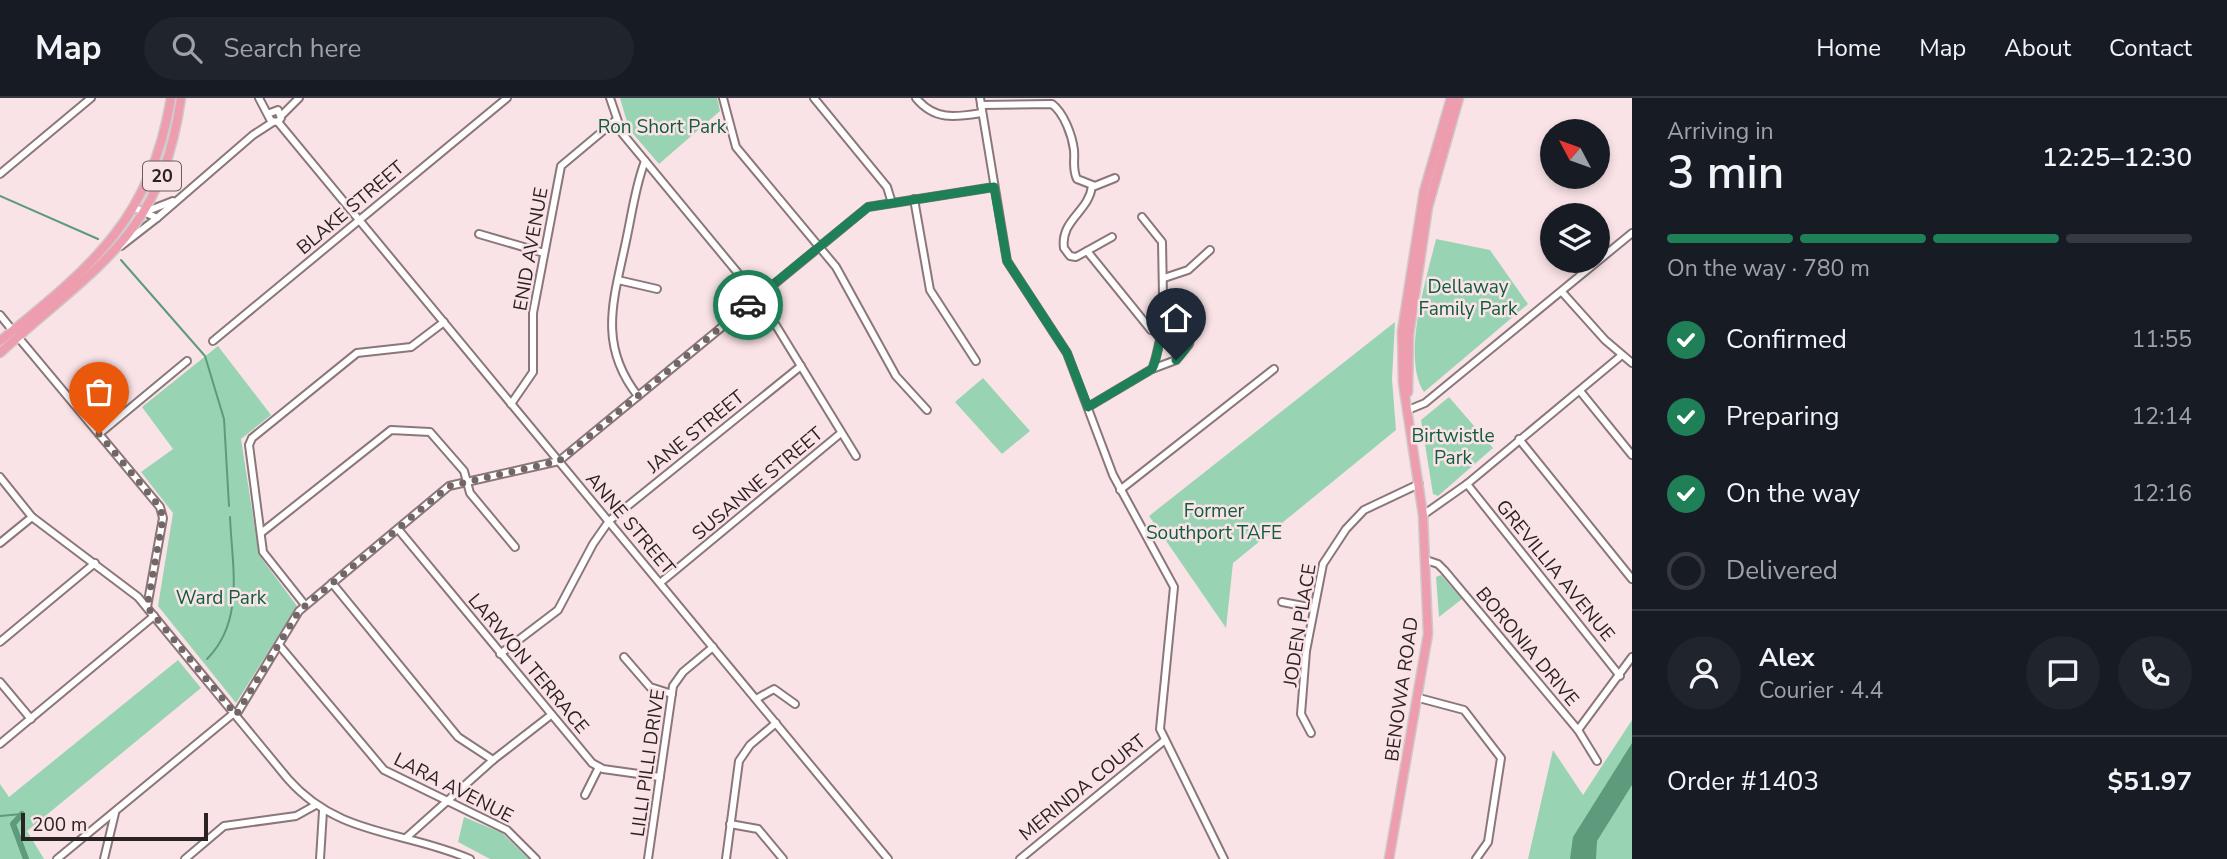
<!DOCTYPE html>
<html lang="en">
<head>
<meta charset="utf-8">
<style>
  body { margin:0; font-family:"Nunito Sans",sans-serif; background:#20242c; color:#f1f3f6; height:100vh; display:flex; flex-direction:column; font-size:26px; white-space:nowrap }
  * { box-sizing:border-box; margin:0 }
  p { font-size:23px; color:#9ea1a6 }
  .icon { flex:none; width:38px; height:38px; fill:none; stroke:currentColor; stroke-width:2; stroke-linecap:round; stroke-linejoin:round }
  .map { position:relative; flex:1; overflow:hidden }
  .side { display:flex; flex-direction:column; background:#171b24; width:595px }
  .side>* { flex:none }
  .needle { width:46px; rotate:311deg }
  .fabs { position:absolute; left:1540px; top:21px; display:grid; gap:14px }
  .fabs a { display:grid; place-items:center; width:70px; height:70px; border-radius:50%; background:#171b24; box-shadow:0 4px 10px #0003; font-size:35px }
  .scale { position:absolute; left:21px; bottom:18px; width:187px; box-sizing:border-box; padding-left:7px; border:4px solid #2b2223; border-top:0; font-size:19px; line-height:24px; white-space:nowrap; color:#2b2223; -webkit-text-stroke:5px #fae3e6; paint-order:stroke }
  .pin { position:absolute; display:grid; place-items:center; width:60px; height:60px; color:#fff; margin:-72px -30px; border-radius:50% 50% 50% 0; rotate:-45deg; box-shadow:0 0 7px #0007 }
  .pin .icon { rotate:45deg }
  .courier { position:absolute; display:grid; place-items:center; width:70px; height:70px; margin:-35px; border:5px solid #1f8058; border-radius:50%; background:#fff; color:#222; box-shadow:0 2px 9px #0007 }
  .summary em { font-style:normal; font-weight:600 }
  .summary div { display:flex; flex-direction:column-reverse }
  .summary { display:flex; align-items:center; justify-content:space-between; height:119px; padding:0 35px }
  h1 { font-size:46px; font-weight:600; line-height:52px }
  .bar { display:grid; grid-template-columns:repeat(4,1fr); gap:10px 7px; align-content:center; height:84px; padding:0 35px }
  .bar i { height:9px; border-radius:5px; background:#363941 }
  .bar .selected { background:#1f8058 }
  .bar p { grid-column:span 4 }
  .line { display:flex; align-items:center; gap:18px; padding:0 35px; border-top:2px solid #363941 }
  .line div { flex:1 }
  .round { display:grid; place-items:center; flex:none; width:74px; height:74px; border-radius:37px; background:#20242c }
  ol { padding:0 35px; list-style:none }
  li { display:flex; align-items:center; gap:21px; height:77px }
  li p { margin-inline-start:auto }
  li .icon { padding:7px; border-radius:50%; background:#1f8058; color:#fff; stroke-width:4 }
  li:last-child { color:#9ea1a6 }
  li i { width:38px; height:38px; border:4px solid #363941; border-radius:50% }
  header { display:flex; align-items:center; gap:42px; box-sizing:border-box; height:98px; padding:0 35px; background:#171b24; border-bottom:2px solid #363941 }
  header strong { font-size:33px }
  nav { display:flex; gap:38px; margin-inline-start:auto; font-size:24px }
  .search { width:490px; height:63px; background:#20242c; display:flex; align-items:center; gap:18px; box-sizing:border-box; padding:0 24px; border-radius:38px; color:#9ea1a6; font-size:26px }
  main { display:flex; flex:1; min-height:0 }
  .map>svg:first-child { display:block }
</style>
</head>
<body>
<header>
<strong>Map</strong>
<div class="search"><svg class="icon" aria-label="search" viewBox="0 0 24 24"><circle cx="10" cy="10" r="6"/><path d="M15 15l6 6"/></svg>Search here</div>
<nav><a>Home</a><a>Map</a><a>About</a><a>Contact</a></nav>
</header>
<main>
<div class="map">
<svg width="1632" height="761" viewBox="0 0 1632 761">
  <rect width="100%" height="100%" fill="#fae3e6"/>
  <g fill="#98d4b4">
    <polygon points="620,0 717,0 720,13 659,66 629,31"/>
    <path d="M 1436,141 L 1490,152 L 1528,206 L 1424,294 C 1401,260 1427,179 1436,141 Z"/>
    <polygon points="1395,224 1392,281 1396,332 1233,465 1226,530 1149,418"/>
    <polygon points="218,248 271,317 241,341 259,457 297,508 236,605 158,508 173,415 141,374 173,351 142,309"/>
    <polygon points="983,280 1030,333 1002,356 955,304"/>
    <polygon points="1449,299 1493,350 1438,398 1433,396 1421,322"/>
    <polygon points="1441,477 1462,501 1439,519 1436,479"/>
    <polygon points="178,562 201,590 27,733 44,761 0,761 0,686 9,699"/>
    <polygon points="1632,622 1632,761 1528,761 1553,652 1583,697"/>
    <polygon points="464,719 502,735 529,761 490,761 458,744"/>
  </g>
  <polygon fill="#5d9b7c" points="1632,645 1632,687 1597,743 1596,761 1570,761 1573,739"/>
  <g fill="none" stroke-linecap="round" stroke-linejoin="round">
    <g stroke="#5d9b7c" stroke-width="2">
      <polyline points="0,98 98,141"/>
      <polyline points="121,162 205,258 224,321 229,408"/>
      <path d="M 207,561 C 245,523 232,468 230,419"/>
      <polyline points="0,718 22,716"/>
    </g>
    <polyline stroke="#5d9b7c" stroke-width="6" points="22,716 13,726 26,761"/>
    <defs>
      <g id="minor">
        <polyline points="259,0 271,23 278,24 281,20 278,12 270,15"/>
        <polyline points="610,0 622,35 761,203 856,358"/>
        <polyline points="723,0 736,49 836,169 896,278 927,312"/>
        <polyline points="814,0 887,89 892,105"/>
        <path d="M 916,0 C 935,23 956,19 982,15"/>
        <polyline points="980,0 1007,163 1067,255 1113,377 1174,489 1160,631 1224,761"/>
        <path d="M 981,7 L 1052,6 C 1064,15 1072,37 1074,52 C 1075,63 1072,71 1077,81 L 1095,88 L 1115,80"/>
        <polyline points="282,17 299,0"/>
        <polyline points="278,24 888,761"/>
        <polyline points="0,76 91,0"/>
        <path d="M 1092,88 C 1089,114 1060,122 1064,150 L 1070,158 L 1076,159 L 1112,139"/>
        <polyline points="914,101 930,192 976,263"/>
        <polyline points="135,110 157,120"/>
        <polyline points="145,114 173,103"/>
        <polyline points="1142,119 1162,144 1163,198 1169,220"/>
        <polyline points="479,136 544,155"/>
        <polyline points="121,148 157,120 253,37 273,24"/>
        <polyline points="1087,153 1151,232 1162,235"/>
        <polyline points="1164,180 1188,172 1210,152"/>
        <polyline points="618,182 657,191"/>
        <polyline points="1562,194 1605,242 1632,265"/>
        <polyline points="0,217 13,233"/>
        <polyline points="18,239 160,409 163,420 147,509"/>
        <polyline points="213,243 507,0"/>
        <polyline points="1580,293 1632,357"/>
        <path d="M 638,298 C 597,246 614,201 626,143 C 632,116 635,89 645,63"/>
        <polyline points="511,306 533,274 533,215 561,68 616,22"/>
        <path d="M 1088,309 L 1152,271 L 1176,262 L 1189,246 L 1195,223 L 1186,213 C 1158,211 1161,253 1152,271"/>
        <polyline points="1408,312 1425,305 1632,135"/>
        <polyline points="99,336 187,263"/>
        <polyline points="1519,341 1632,481"/>
        <path d="M 0,379 L 32,419 L 138,499 L 288,681 C 339,739 404,732 470,761"/>
        <polyline points="1467,386 1620,578"/>
        <polyline points="1120,392 1274,271"/>
        <polyline points="1423,417 1467,386 1622,257"/>
        <polyline points="398,431 592,665 603,671 660,679"/>
        <polyline points="261,435 391,332 430,334 464,373 470,395 515,449"/>
        <polyline points="0,445 32,419"/>
        <polyline points="1426,462 1438,466 1444,472 1578,632 1597,663"/>
        <polyline points="332,485 458,639 493,662"/>
        <polyline points="660,485 841,335"/>
        <polyline points="1282,504 1314,510"/>
        <polyline points="305,507 263,454 249,347 252,340 357,255 411,249 444,224"/>
        <polyline points="0,544 95,465"/>
        <polyline points="279,547 384,672 507,732 536,761"/>
        <polyline points="500,556 558,512 593,446 609,423 801,268"/>
        <polyline points="624,559 650,589 672,596"/>
        <polyline points="0,584 31,621"/>
        <polyline points="1419,600 1464,612 1501,660 1488,744 1476,761"/>
        <polyline points="756,601 774,591 795,606"/>
        <polyline points="236,617 299,513 449,388 559,363 868,109 994,89"/>
        <polyline points="1578,632 1632,559"/>
        <polyline points="1311,635 1301,616 1306,553 1323,466 1346,431 1364,412 1419,386"/>
        <polyline points="0,646 154,518"/>
        <polyline points="585,697 599,669"/>
        <polyline points="730,726 758,731 783,761"/>
        <polyline points="407,739 493,662 551,617"/>
        <polyline points="57,761 234,615"/>
        <polyline points="104,761 115,715"/>
        <polyline points="185,761 224,728 296,718 314,708"/>
        <polyline points="320,761 323,713"/>
        <polyline points="648,761 673,588 683,574 713,549"/>
        <polyline points="726,761 739,663 750,647 776,625"/>
        <polyline points="1020,761 1165,642"/>
      </g>
      <g id="major">
        <path d="M 0,243 C 92,168 150,123 171,0"/>
        <path d="M 0,255 C 95,168 161,140 181,0"/>
        <polyline points="1408,294 1409,237 1428,109 1459,0"/>
        <polyline points="1389,761 1428,536 1423,417 1403,285 1402,233 1424,93 1451,0"/>
      </g>
    </defs>
    <use href="#minor" stroke="#8b7779" stroke-width="10"/>
    <use href="#major" stroke="#cccaca" stroke-width="11"/>
    <use href="#minor" stroke="#fff" stroke-width="6"/>
    <use href="#major" stroke="#ee9daf" stroke-width="8"/>
  </g>
  <g fill="none" stroke-linecap="round" stroke-linejoin="round">
    <polyline stroke="#736667" stroke-width="7" stroke-dasharray="0 12.6" points="99,336 160,409 163,420 147,509 236,617 299,513 449,388 559,363 748,207"/>
    <path stroke="#1f8058" stroke-width="9" d="M 748,207 L 868,109 L 994,89 L 1007,163 L 1067,255 L 1088,309 L 1152,271 C 1162,252 1157,217 1183,213 L 1195,223 C 1194,239 1187,251 1176,262"/>
  </g>
  <g text-anchor="middle" stroke-width="5" stroke-linejoin="round" paint-order="stroke">
    <rect fill="#fae3e6" stroke="#695c5e" stroke-width="2" x="143" y="63.5" width="38" height="29" rx="5"/>
    <g font-size="18" font-weight="bold" fill="#2b2223">
      <text x="162" y="84">20</text>
    </g>
    <g font-size="19" fill="#0f5c3e" stroke="#fae3e6">
      <text x="662" y="35">Ron Short Park</text>
      <text x="1468" y="195">Dellaway<tspan x="1468" dy="22">Family Park</tspan></text>
      <text x="1453" y="344">Birtwistle<tspan x="1453" dy="22">Park</tspan></text>
      <text x="1214" y="419">Former<tspan x="1214" dy="22">Southport TAFE</tspan></text>
      <text x="221" y="506">Ward Park</text>
    </g>
    <g font-size="19" fill="#2b2223" stroke="#fae3e6">
      <text transform="translate(350 109) rotate(-40)" y="7">BLAKE STREET</text>
      <text transform="translate(530 151) rotate(-80)" y="7">ENID AVENUE</text>
      <text transform="translate(695 333) rotate(-39)" y="7">JANE STREET</text>
      <text transform="translate(757 385) rotate(-40)" y="7">SUSANNE STREET</text>
      <text transform="translate(631 425) rotate(50)" y="7">ANNE STREET</text>
      <text transform="translate(1556 472) rotate(51)" y="7">GREVILLIA AVENUE</text>
      <text transform="translate(1299 527) rotate(-81)" y="7">JODEN PLACE</text>
      <text transform="translate(1528 548) rotate(50)" y="7">BORONIA DRIVE</text>
      <text transform="translate(529 565) rotate(50)" y="7">LARWON TERRACE</text>
      <text transform="translate(1401 591) rotate(-82)" y="7">BENOWA ROAD</text>
      <text transform="translate(647 665) rotate(-82)" y="7">LILLI PILLI DRIVE</text>
      <text transform="translate(454 689) rotate(27)" y="7">LARA AVENUE</text>
      <text transform="translate(1082 689) rotate(-39)" y="7">MERINDA COURT</text>
    </g>
  </g>
</svg>
<div class="fabs">
<a><svg class="needle" viewBox="-14 -14 28 28"><path d="M0-13l5 13h-10z" fill="#e53935"/><path d="M0 13l5-13h-10z" fill="#9ea1a6"/></svg></a>
<a><svg class="icon" aria-label="layers" viewBox="0 0 24 24"><path d="M12 4l9 5-9 5-9-5zM3 14l9 5 9-5"/></svg></a>
</div>
<div class="scale">200 m</div>
<div class="pin" style="left:99px;top:336px;background:#ea580c"><svg class="icon" aria-label="bag" viewBox="0 0 24 24"><path d="M5 8h14l-1 12H6zM9 8a3 3 0 0 1 6 0"/></svg></div>
<div class="pin" style="left:1176px;top:262px;background:#1f2937"><svg class="icon" aria-label="home" viewBox="0 0 24 24"><path d="M3 11l9-7 9 7M6 9v11h12V9"/></svg></div>
<div class="courier" style="left:748px;top:207px"><svg class="icon" aria-label="car" viewBox="0 0 24 24"><path d="M5 17H2v-5l4-1 3-4h7l3 4 3 1v5h-3M9 17h6M6 11h13"/><circle cx="7" cy="17" r="2"/><circle cx="17" cy="17" r="2"/></svg></div>
</div>
<section class="side">
<div class="summary"><div><h1>3 min</h1><p>Arriving in</p></div><em>12:25–12:30</em></div>
<div class="bar"><i class="selected"></i><i class="selected"></i><i class="selected"></i><i></i><p>On the way · 780 m</p></div>
<ol>
<li><svg class="icon" aria-label="check" viewBox="0 0 24 24"><path d="M5 12l5 5 9-10"/></svg>Confirmed<p>11:55</p></li>
<li><svg class="icon" aria-label="check" viewBox="0 0 24 24"><path d="M5 12l5 5 9-10"/></svg>Preparing<p>12:14</p></li>
<li><svg class="icon" aria-label="check" viewBox="0 0 24 24"><path d="M5 12l5 5 9-10"/></svg>On the way<p>12:16</p></li>
<li><i></i>Delivered</li>
</ol>
<div class="line" style="height:126px"><a class="round"><svg class="icon" aria-label="person" viewBox="0 0 24 24"><circle cx="12" cy="8" r="4"/><path d="M4 21q1-7 8-7t8 7"/></svg></a><div><b>Alex</b><p>Courier · 4.4</p></div><a class="round"><svg class="icon" aria-label="chat" viewBox="0 0 24 24"><path d="M4 5h16v11H9l-5 4z"/></svg></a><a class="round"><svg class="icon" aria-label="phone" viewBox="0 0 24 24"><path d="M5 4h4l2 5-3 2q2 4 5 5l2-3 5 2v4C11 20 4 13 5 4z"/></svg></a></div>
<div class="line" style="height:91px"><div>Order #1403</div><b>$51.97</b></div>
</section>
</main>
</body>
</html>
